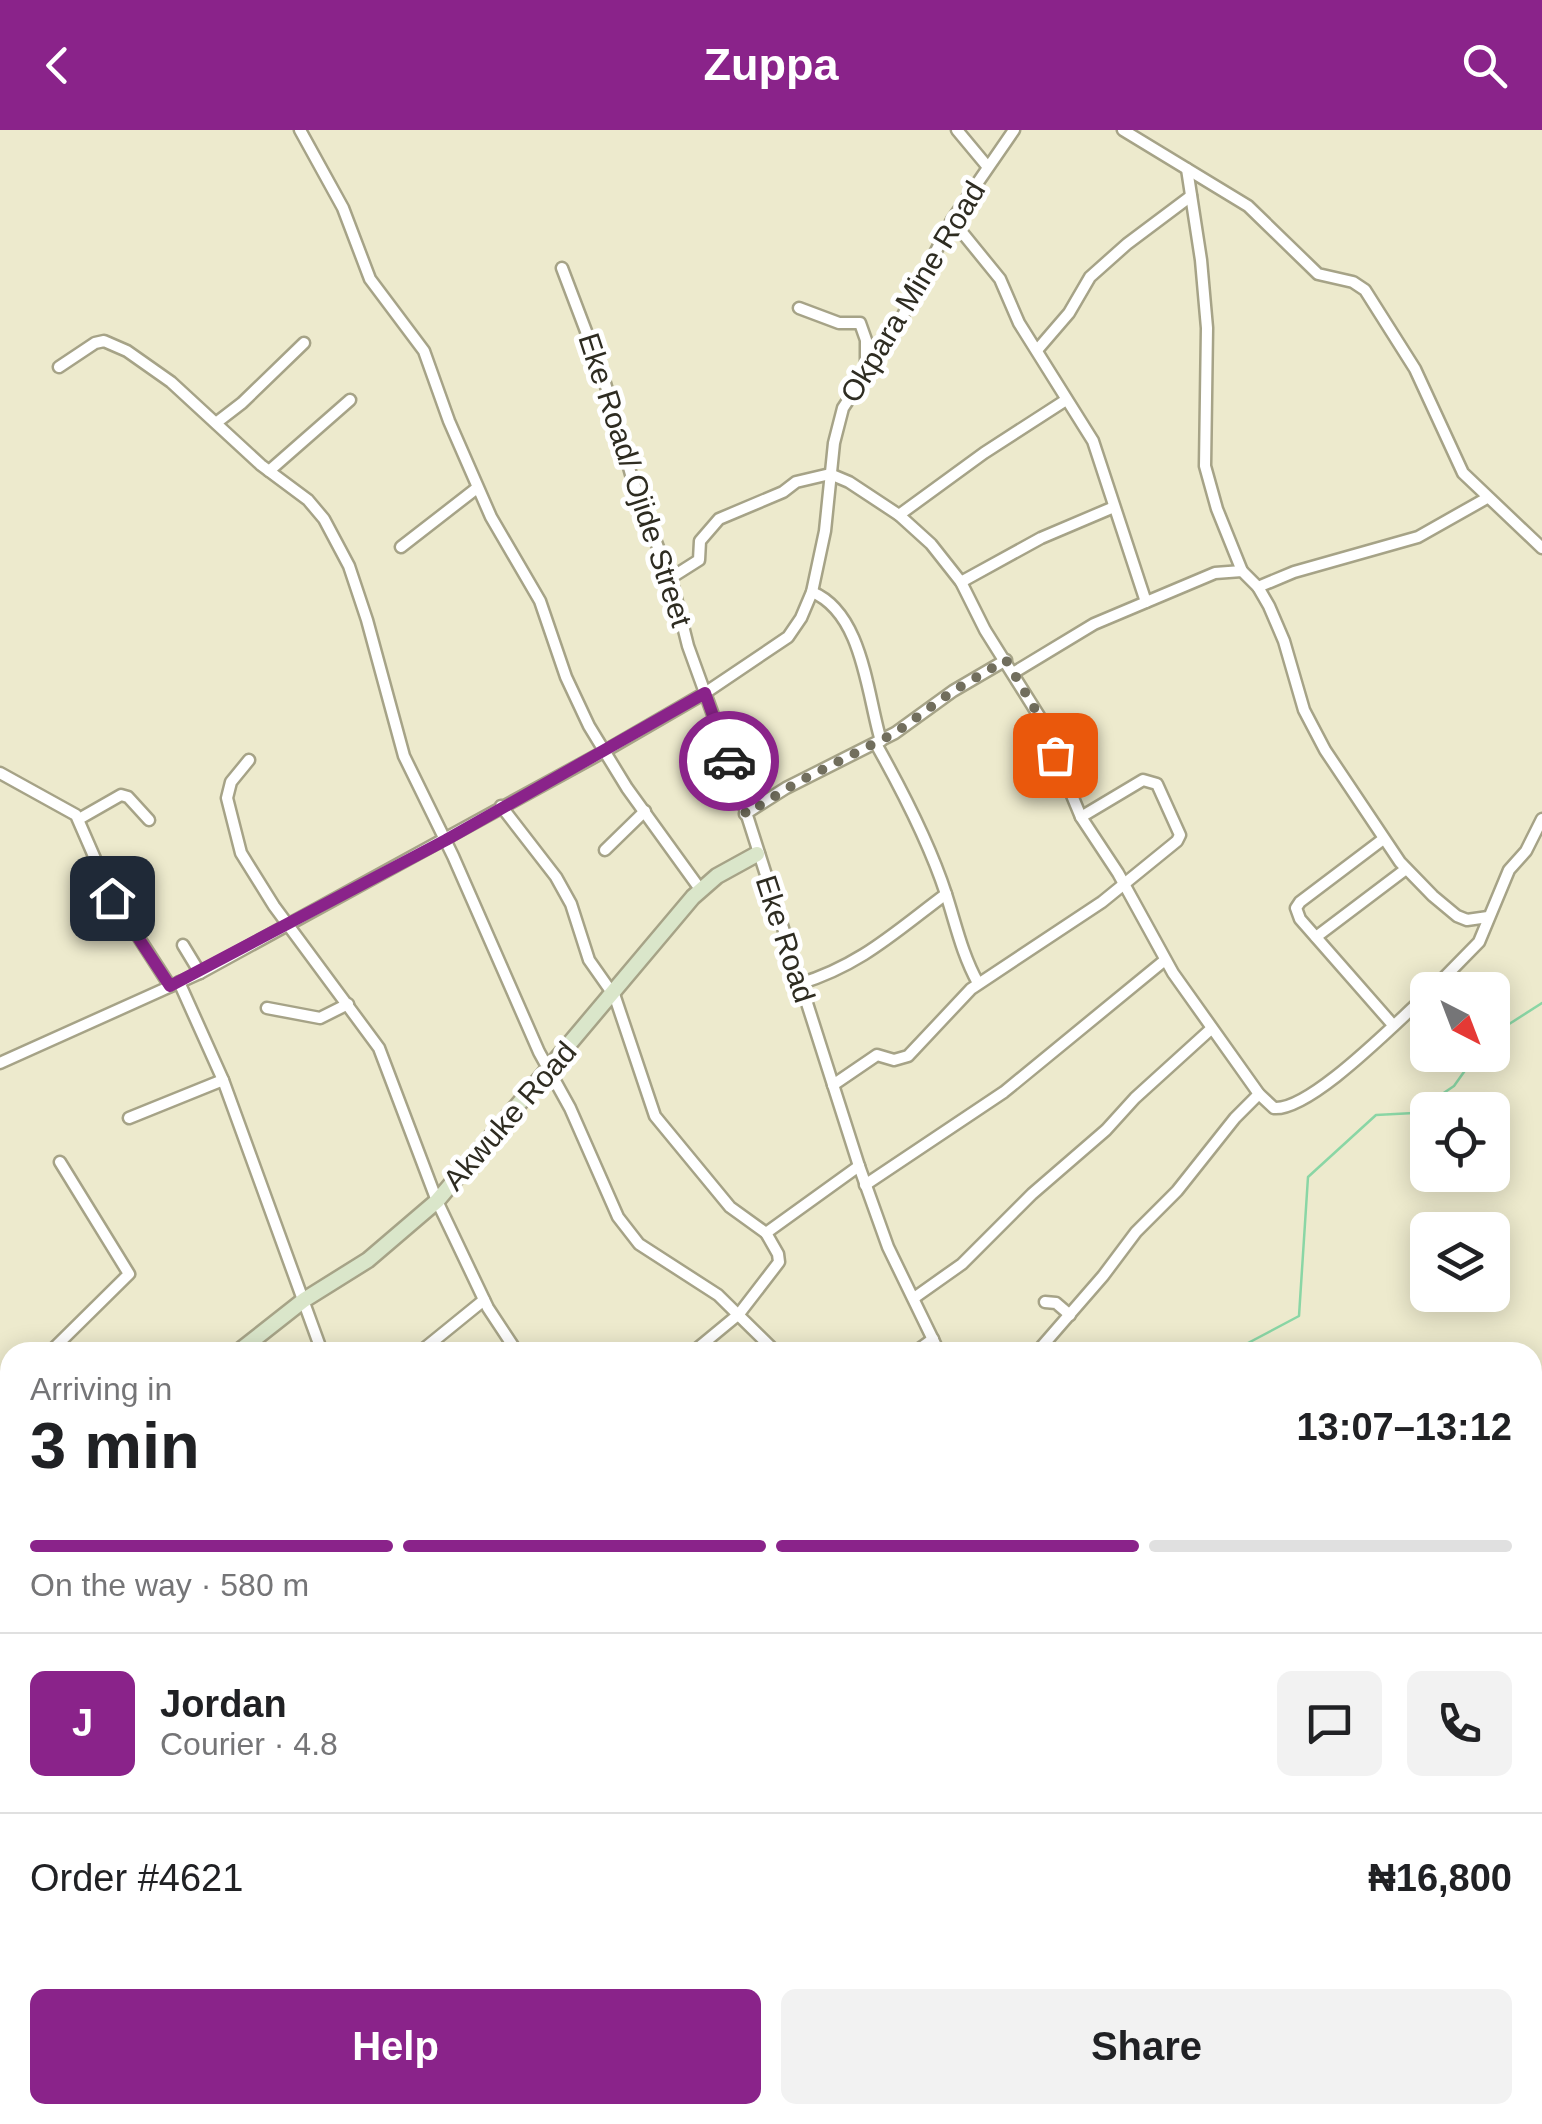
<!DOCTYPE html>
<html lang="en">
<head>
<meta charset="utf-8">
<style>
  body { margin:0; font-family:Helvetica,sans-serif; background:#f2f2f2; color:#202124; height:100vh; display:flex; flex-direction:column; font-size:38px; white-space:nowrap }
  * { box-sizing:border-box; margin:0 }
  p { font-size:32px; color:#757577 }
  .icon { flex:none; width:55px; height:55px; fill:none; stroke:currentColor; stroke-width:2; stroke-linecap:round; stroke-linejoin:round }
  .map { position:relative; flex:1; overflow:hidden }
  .sheet { position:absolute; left:0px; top:1212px; width:1542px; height:782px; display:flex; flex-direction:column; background:#fff; border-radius:30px 30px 0 0; box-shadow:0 5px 25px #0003 }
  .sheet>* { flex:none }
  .needle { width:65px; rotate:138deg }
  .tools { position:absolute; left:1410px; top:842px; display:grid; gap:20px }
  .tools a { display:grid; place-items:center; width:100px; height:100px; border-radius:15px; background:#fff; box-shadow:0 5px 25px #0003; font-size:50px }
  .pin { position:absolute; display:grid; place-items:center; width:85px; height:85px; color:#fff; margin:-42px; border-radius:20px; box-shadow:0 5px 15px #0006 }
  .courier { position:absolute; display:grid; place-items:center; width:100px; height:100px; margin:-50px; border:8px solid #8a238a; border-radius:50%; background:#fff; color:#222; box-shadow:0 2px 12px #0007 }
  .overview em { font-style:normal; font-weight:700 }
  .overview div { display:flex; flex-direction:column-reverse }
  .overview { display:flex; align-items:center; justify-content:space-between; height:170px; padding:0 30px }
  h1 { font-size:65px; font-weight:700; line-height:75px }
  .bar { display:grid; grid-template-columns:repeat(4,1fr); gap:15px 10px; align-content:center; height:120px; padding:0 30px }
  .bar i { height:12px; border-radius:8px; background:#e0e0e0 }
  .bar .selected { background:#8a238a }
  .bar p { grid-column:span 4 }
  .line { display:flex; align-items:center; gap:25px; padding:0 30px; border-top:2px solid #e0e0e0 }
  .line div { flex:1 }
  .round { display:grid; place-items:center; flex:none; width:105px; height:105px; border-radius:15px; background:#f2f2f2 }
  .button { display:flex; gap:20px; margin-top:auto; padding:20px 30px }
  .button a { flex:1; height:115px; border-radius:15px; background:#8a238a; color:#fff; font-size:40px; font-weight:700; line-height:115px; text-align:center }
  .button a+a { background:#f2f2f2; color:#202124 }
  header { display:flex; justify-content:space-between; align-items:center; height:130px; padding:0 30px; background:#8a238a; color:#fff; font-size:45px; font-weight:700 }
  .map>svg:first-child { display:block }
</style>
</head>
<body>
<header><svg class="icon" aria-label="back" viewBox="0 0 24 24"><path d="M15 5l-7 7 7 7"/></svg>Zuppa<svg class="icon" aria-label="search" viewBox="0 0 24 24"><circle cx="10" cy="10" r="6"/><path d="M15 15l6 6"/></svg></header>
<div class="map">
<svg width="1542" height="1994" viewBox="0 0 1542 1994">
  <rect width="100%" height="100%" fill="#edeacd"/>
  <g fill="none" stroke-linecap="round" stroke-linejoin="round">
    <g stroke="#8ad6a5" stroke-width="2.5">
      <polyline points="1492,905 1542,873"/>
      <polyline points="1231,1222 1299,1186 1308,1047 1376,985 1414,983 1454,956 1476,925"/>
      <polyline points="790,1994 816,1985"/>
    </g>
    <defs>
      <g id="street">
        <polyline points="300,0 343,78 370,149 424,221 449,291 491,387 540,471 566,547 589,596 627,658 700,759"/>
        <polyline points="957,0 987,36"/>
        <polyline points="1123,0 1248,76 1318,144 1353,152 1365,160 1415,239 1463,343 1542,418"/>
        <polyline points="1187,39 1201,130 1207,198 1205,336 1217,379 1242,441"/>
        <polyline points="952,90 1000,149 1019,193 1093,311 1146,472"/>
        <polyline points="562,138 603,246 632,348 674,460 688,516 729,629 859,1036 888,1117 939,1222"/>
        <polyline points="799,178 839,193 860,193 866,210 866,239"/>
        <polyline points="1038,219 1069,183 1090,147 1127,114 1191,66"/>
        <polyline points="59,237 95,213 104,211 127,221 171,252 261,335 308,370 324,389 349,436 367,490 404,626 453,726 539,922 570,978 618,1087 639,1114 718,1165 776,1222"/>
        <polyline points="216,293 242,273 304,213"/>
        <polyline points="269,341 350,270"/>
        <polyline points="899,385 984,323 1066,270"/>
        <polyline points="401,417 477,358"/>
        <path d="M 669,449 L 699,430 L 700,411 L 719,389 L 783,362 L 796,352 L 830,344 L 849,352 L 899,385 L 931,414 L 961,452 L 985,500 L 1039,586 L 1081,687 L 1118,743 L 1173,843 L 1259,964 L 1274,978 C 1311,981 1397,891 1428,864"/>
        <polyline points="961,452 1041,408 1114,377"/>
        <polyline points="1258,457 1294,442 1418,407 1487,368"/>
        <path d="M 812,462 C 863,483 867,565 881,611"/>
        <polyline points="1013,543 1094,494 1215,443 1242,441 1258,457 1269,476 1284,511 1304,580 1325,620 1400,732 1433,766 1457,786 1467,790 1488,787"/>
        <path d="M 876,614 C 903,662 929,712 946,764 C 956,795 962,824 978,853"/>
        <polyline points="249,630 231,652 227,668 241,723 274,776 379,918 437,1071 488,1178 517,1222"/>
        <polyline points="0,643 76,685 110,763 170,856"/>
        <polyline points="501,676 556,747 571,774 589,830 615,867 655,986 730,1077 766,1103 778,1124 779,1132 739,1184 693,1222"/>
        <polyline points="745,684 786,658 895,603 953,561 1006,530"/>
        <polyline points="79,689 121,665 128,667 149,690"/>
        <polyline points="1382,710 1300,772 1296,778 1300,789 1393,895"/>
        <polyline points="605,720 645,681"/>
        <polyline points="1316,807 1406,739"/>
        <polyline points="183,815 200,843"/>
        <polyline points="179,852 223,950 322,1222"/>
        <path d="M 799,854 C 861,835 895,802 946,764"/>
        <polyline points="1432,860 1479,812 1509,740 1526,721 1542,689"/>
        <polyline points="267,878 320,888 348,874"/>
        <polyline points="0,933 200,843 605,621 705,563 788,507 801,488 812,462 825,401 834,313 843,278 898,195 952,90 1014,0"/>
        <polyline points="833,955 877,925 894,930 908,926 971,859 1102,772 1177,711 1180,705 1157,654 1143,650 1081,687"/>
        <polyline points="129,988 223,950"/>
        <polyline points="865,1055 1004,962 1165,830"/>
        <polyline points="766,1103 859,1036"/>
        <polyline points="914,1168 962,1134 1032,1064 1106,1000 1135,968 1211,899"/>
        <polyline points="1045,1172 1056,1173 1070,1185"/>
        <polyline points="50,1222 129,1144 60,1032"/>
        <polyline points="420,1222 484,1170"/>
        <polyline points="915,1222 933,1209"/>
        <polyline points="1037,1222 1103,1146 1136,1102 1177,1061 1235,988 1259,964"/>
        <polyline points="0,1250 10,1254"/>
        <polyline points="1538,1284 1542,1323"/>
        <polyline points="1532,1647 1542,1646"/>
        <polyline points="1532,1744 1542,1743"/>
        <polyline points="0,1780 10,1767"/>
        <polyline points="0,1812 10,1823"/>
        <polyline points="1532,1841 1542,1840"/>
        <polyline points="1532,1936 1542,1934"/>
        <polyline points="448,1985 449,1994"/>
        <polyline points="596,1985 600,1991"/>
        <polyline points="0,1988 10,1956"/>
        <polyline points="1164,1991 1210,1985"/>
      </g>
      <g id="secondary">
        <polyline points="238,1222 304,1170 368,1130 437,1071 693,767 717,746 757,724"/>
        <polyline points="0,1440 10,1429"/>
      </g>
    </defs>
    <use href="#street" stroke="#a6a387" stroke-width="15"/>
    <use href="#secondary" stroke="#a6a387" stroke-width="19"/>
    <use href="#street" stroke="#fff" stroke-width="10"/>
    <use href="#secondary" stroke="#dae6ca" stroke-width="14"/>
  </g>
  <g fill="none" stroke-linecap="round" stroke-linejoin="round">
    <polyline stroke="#716e5d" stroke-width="10" stroke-dasharray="0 18" points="729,631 746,684 798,652 895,603 953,561 1006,530 1039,586 1055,625"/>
    <polyline stroke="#8a238a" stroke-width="12" points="112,768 170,856 446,710 705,563 729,631"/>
  </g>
  <g text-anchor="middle" stroke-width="10" stroke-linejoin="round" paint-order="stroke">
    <g font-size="30" fill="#2e2c21" stroke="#fff">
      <text transform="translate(913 162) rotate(-59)" y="10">Okpara Mine Road</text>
      <text transform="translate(635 350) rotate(72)" y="10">Eke Road/ Ojide Street</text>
      <text transform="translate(785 809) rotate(72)" y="10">Eke Road</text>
      <text transform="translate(510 986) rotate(-49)" y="10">Akwuke Road</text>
    </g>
  </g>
</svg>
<div class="tools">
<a><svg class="needle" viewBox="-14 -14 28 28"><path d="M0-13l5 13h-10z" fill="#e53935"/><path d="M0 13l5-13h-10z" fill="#757577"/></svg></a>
<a><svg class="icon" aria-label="locate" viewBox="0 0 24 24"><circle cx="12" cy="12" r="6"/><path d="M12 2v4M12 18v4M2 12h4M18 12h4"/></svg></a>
<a><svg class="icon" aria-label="layers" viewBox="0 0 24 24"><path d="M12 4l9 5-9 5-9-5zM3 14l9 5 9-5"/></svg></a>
</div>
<div class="pin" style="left:1055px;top:625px;background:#ea580c"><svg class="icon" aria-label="bag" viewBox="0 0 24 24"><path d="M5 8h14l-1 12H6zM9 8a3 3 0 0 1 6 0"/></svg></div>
<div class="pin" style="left:112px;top:768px;background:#1f2937"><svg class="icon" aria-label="home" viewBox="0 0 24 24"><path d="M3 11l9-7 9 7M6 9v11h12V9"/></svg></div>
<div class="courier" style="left:729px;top:631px"><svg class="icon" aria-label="car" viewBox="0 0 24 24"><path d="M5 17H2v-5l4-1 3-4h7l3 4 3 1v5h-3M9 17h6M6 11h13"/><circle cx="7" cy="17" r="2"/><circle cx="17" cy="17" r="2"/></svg></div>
<section class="sheet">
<div class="overview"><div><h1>3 min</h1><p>Arriving in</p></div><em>13:07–13:12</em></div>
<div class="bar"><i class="selected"></i><i class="selected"></i><i class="selected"></i><i></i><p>On the way · 580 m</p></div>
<div class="line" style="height:180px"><b class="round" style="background:#8a238a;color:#fff">J</b><div><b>Jordan</b><p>Courier · 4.8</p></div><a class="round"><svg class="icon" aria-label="chat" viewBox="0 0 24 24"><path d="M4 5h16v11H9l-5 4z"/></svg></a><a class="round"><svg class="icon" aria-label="phone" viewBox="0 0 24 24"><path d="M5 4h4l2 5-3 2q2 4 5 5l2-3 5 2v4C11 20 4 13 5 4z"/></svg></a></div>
<div class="line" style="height:130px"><div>Order #4621</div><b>₦16,800</b></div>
<div class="button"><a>Help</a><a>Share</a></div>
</section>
</div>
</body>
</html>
